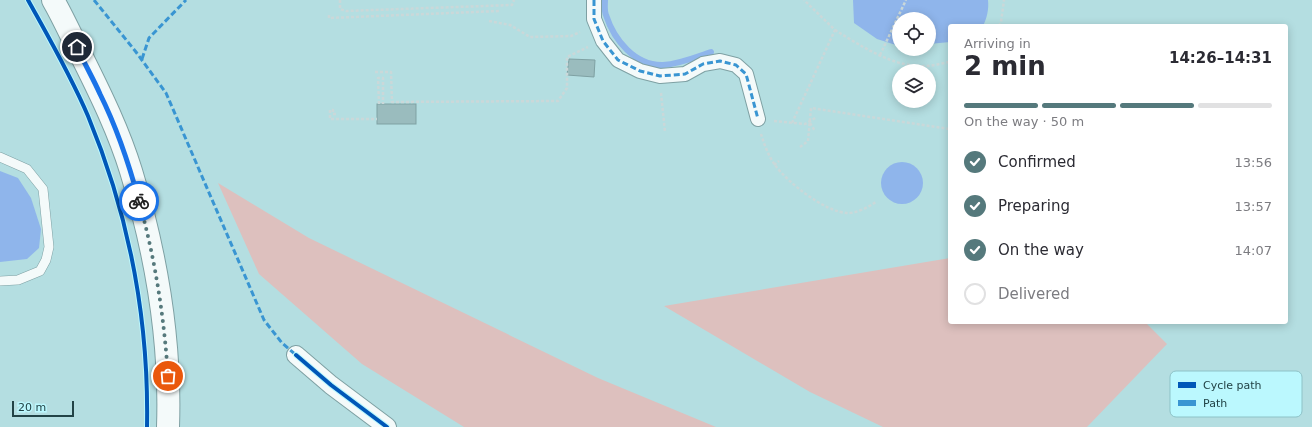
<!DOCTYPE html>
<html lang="en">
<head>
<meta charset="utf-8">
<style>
  body { margin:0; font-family:"DejaVu Sans",sans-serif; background:#f7f7f7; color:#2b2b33; height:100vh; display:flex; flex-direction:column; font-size:15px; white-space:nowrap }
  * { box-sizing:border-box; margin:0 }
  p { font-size:13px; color:#7c7c81 }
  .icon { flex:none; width:22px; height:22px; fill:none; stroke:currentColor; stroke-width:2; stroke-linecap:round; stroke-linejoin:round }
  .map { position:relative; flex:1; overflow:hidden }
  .drawer { position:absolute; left:948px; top:24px; width:340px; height:300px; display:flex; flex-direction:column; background:#fff; border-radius:4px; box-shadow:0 2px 10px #0003 }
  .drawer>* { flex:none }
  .buttons { position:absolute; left:892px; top:12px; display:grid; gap:8px }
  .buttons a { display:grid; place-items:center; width:44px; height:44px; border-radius:50%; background:#fff; box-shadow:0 2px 10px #0003; font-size:20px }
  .scale { position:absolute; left:12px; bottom:10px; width:62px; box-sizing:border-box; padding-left:4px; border:2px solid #224346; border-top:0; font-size:11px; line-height:14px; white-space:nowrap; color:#224346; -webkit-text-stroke:3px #bbf8fe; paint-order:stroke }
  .pin { position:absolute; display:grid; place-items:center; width:34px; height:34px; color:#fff; margin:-17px; border:2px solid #fff; border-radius:50%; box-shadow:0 1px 4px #0007 }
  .courier { position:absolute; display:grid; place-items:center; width:40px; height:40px; margin:-20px; border:3px solid #1a73e8; border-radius:50%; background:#fff; color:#222; box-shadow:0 1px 5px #0007 }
  .overview em { font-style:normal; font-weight:700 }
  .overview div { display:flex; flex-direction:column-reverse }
  .overview { display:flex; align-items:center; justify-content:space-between; height:68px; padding:0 16px }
  h1 { font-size:26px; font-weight:700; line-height:30px }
  .bar { display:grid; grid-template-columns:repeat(4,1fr); gap:6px 4px; align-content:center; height:48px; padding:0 16px }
  .bar i { height:5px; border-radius:3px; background:#e1e1e2 }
  .bar .current { background:#55797c }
  .bar p { grid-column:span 4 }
  ol { padding:0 16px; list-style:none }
  li { display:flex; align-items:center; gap:12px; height:44px }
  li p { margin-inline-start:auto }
  li .icon { padding:4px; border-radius:50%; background:#55797c; color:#fff; stroke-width:4 }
  li:last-child { color:#7c7c81 }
  li i { width:22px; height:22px; border:2px solid #e1e1e2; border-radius:50% }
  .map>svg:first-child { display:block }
</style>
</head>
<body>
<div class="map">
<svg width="1312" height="427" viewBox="0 0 1312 427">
  <rect width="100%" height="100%" fill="#b4dee1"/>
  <g fill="#ddc0be">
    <polygon points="218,183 309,238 598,378 716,427 464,427 362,364 259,274"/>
    <polygon points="950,258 950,322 1145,322 1167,344 1087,427 883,427 810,392 664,306"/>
  </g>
  <g fill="#8fb5eb">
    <path d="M 853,0 L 988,0 C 989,9 987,18 983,26 L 950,26 L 950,42 L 929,44 L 929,19 L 899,19 L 899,46 L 877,39 L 854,23 Z"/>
    <circle cx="902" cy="183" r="21"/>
    <polygon points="0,171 18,178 31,198 41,229 39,248 27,259 0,262"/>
  </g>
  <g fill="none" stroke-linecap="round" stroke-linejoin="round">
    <path stroke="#8fb5eb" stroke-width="6" d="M 605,0 C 605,5 604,11 606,15 C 614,40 635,66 663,65 C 680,64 696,57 711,52"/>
  </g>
  <g fill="#9abcbe" stroke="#7fa1a3">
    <polygon points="569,59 595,60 594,77 567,75"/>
    <rect x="377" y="104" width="39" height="20"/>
  </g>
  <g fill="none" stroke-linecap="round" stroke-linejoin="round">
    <defs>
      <polyline id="service" points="0,157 27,169 43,189 49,247 46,260 40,271 18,280 0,281"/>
      <polyline id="pedestrian" points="594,0 594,19 603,41 618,60 640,71 660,76 685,74 703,64 720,61 736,65 746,74 758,119"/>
      <polyline id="minor" points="296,355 331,385 387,427"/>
      <path id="secondary" d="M 53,0 C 64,19 73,40 83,59 C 101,95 119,132 131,171 C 156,253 171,341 168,427"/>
    </defs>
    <use href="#service" stroke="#7ea0a3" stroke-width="10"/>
    <use href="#pedestrian" stroke="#7ea0a3" stroke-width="16"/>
    <use href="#minor" stroke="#7ea0a3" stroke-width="20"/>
    <use href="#secondary" stroke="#7ea0a3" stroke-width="24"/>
    <g stroke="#cad8d9" stroke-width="2.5" stroke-dasharray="3 2" stroke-linecap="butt">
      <polyline points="340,0 340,9 346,11 512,5 514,0"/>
      <polyline points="329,15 329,18 499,11"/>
      <polyline points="489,21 510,25 530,37 571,36 580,32"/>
      <polyline points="999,26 1001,22 1004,0"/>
      <path d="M 835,30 C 861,46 894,68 926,66 C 934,66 942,63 950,62"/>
      <polyline points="880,55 906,0"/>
      <polyline points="375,72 391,72 392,102 558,101 567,88 567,57 588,47"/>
      <polyline points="661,93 665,132"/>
      <polyline points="379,104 378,78 383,78 383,104"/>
      <polyline points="336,114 333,114 333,110 330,110 330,119 377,119"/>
      <polyline points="774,121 805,124 817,117"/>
      <polyline points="792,123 835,30 804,0"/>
      <polyline points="810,123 815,131"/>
      <path d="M 761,134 C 764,144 769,157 775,165 C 787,182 826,213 848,213 C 858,213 868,207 876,202"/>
      <polyline points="800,147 808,141 811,108 950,129"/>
      <polyline points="774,165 779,161"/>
    </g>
    <use href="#service" stroke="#f4fafa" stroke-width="9"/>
    <use href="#pedestrian" stroke="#f4fafa" stroke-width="14"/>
    <use href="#minor" stroke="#f4fafa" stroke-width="18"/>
    <use href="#secondary" stroke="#f4fafa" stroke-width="22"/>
    <g stroke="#3995d2" stroke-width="3" stroke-dasharray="6 3" stroke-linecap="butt">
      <polyline points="94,0 136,52 166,93 264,320 282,343 296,355"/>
      <polyline points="594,0 594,19 603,41 618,60 640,71 660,76 685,74 703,64 720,61 736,65 746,74 758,119"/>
      <polyline points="142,59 149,38 186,0"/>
    </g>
    <defs>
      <g id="cycleway">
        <path d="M 28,0 C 49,38 71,76 88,116 C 129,215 149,320 147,427"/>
        <polyline points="296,355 331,385 387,427"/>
      </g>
    </defs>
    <use href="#cycleway" stroke="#bbf8fe" stroke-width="6"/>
    <use href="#cycleway" stroke="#0057b8" stroke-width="4"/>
  </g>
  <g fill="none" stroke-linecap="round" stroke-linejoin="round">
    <path stroke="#55797c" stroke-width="4" stroke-dasharray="0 7.2" d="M 139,201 C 155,258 164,316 168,376"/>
    <path stroke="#1a73e8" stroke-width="5" d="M 77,47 C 84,63 93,78 100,94 C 117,128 129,164 139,201"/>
  </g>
  <rect x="1170" y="371" width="132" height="46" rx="6" fill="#bbf8fe" stroke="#8dc2c7" stroke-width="1"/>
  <rect x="1178" y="382" width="18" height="6" fill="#0057b8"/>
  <rect x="1178" y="400" width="18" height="6" fill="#3995d2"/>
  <g font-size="11" fill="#224346">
    <text x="1203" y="389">Cycle path</text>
    <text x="1203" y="407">Path</text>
  </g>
</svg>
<div class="buttons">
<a><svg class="icon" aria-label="locate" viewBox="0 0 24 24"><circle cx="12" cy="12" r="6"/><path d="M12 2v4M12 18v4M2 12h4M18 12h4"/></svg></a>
<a><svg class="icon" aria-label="layers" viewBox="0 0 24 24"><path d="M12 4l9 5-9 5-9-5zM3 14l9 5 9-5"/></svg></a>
</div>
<div class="scale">20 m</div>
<div class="pin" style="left:168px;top:376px;background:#ea580c"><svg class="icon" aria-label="bag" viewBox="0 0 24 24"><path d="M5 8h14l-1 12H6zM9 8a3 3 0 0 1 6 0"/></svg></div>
<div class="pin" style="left:77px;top:47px;background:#1f2937"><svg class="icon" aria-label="home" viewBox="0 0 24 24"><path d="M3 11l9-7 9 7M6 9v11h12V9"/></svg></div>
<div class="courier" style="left:139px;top:201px"><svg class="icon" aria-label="bike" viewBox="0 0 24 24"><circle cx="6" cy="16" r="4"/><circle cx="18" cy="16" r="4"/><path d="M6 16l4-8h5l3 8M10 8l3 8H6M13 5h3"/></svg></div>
<section class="drawer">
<div class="overview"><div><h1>2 min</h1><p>Arriving in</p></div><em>14:26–14:31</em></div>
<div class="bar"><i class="current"></i><i class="current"></i><i class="current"></i><i></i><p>On the way · 50 m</p></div>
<ol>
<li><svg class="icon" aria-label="check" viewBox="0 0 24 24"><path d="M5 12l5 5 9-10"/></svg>Confirmed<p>13:56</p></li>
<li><svg class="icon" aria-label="check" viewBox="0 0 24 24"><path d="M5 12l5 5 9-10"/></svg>Preparing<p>13:57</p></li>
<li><svg class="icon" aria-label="check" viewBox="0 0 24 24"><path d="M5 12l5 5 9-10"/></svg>On the way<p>14:07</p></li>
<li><i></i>Delivered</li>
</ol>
</section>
</div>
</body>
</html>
